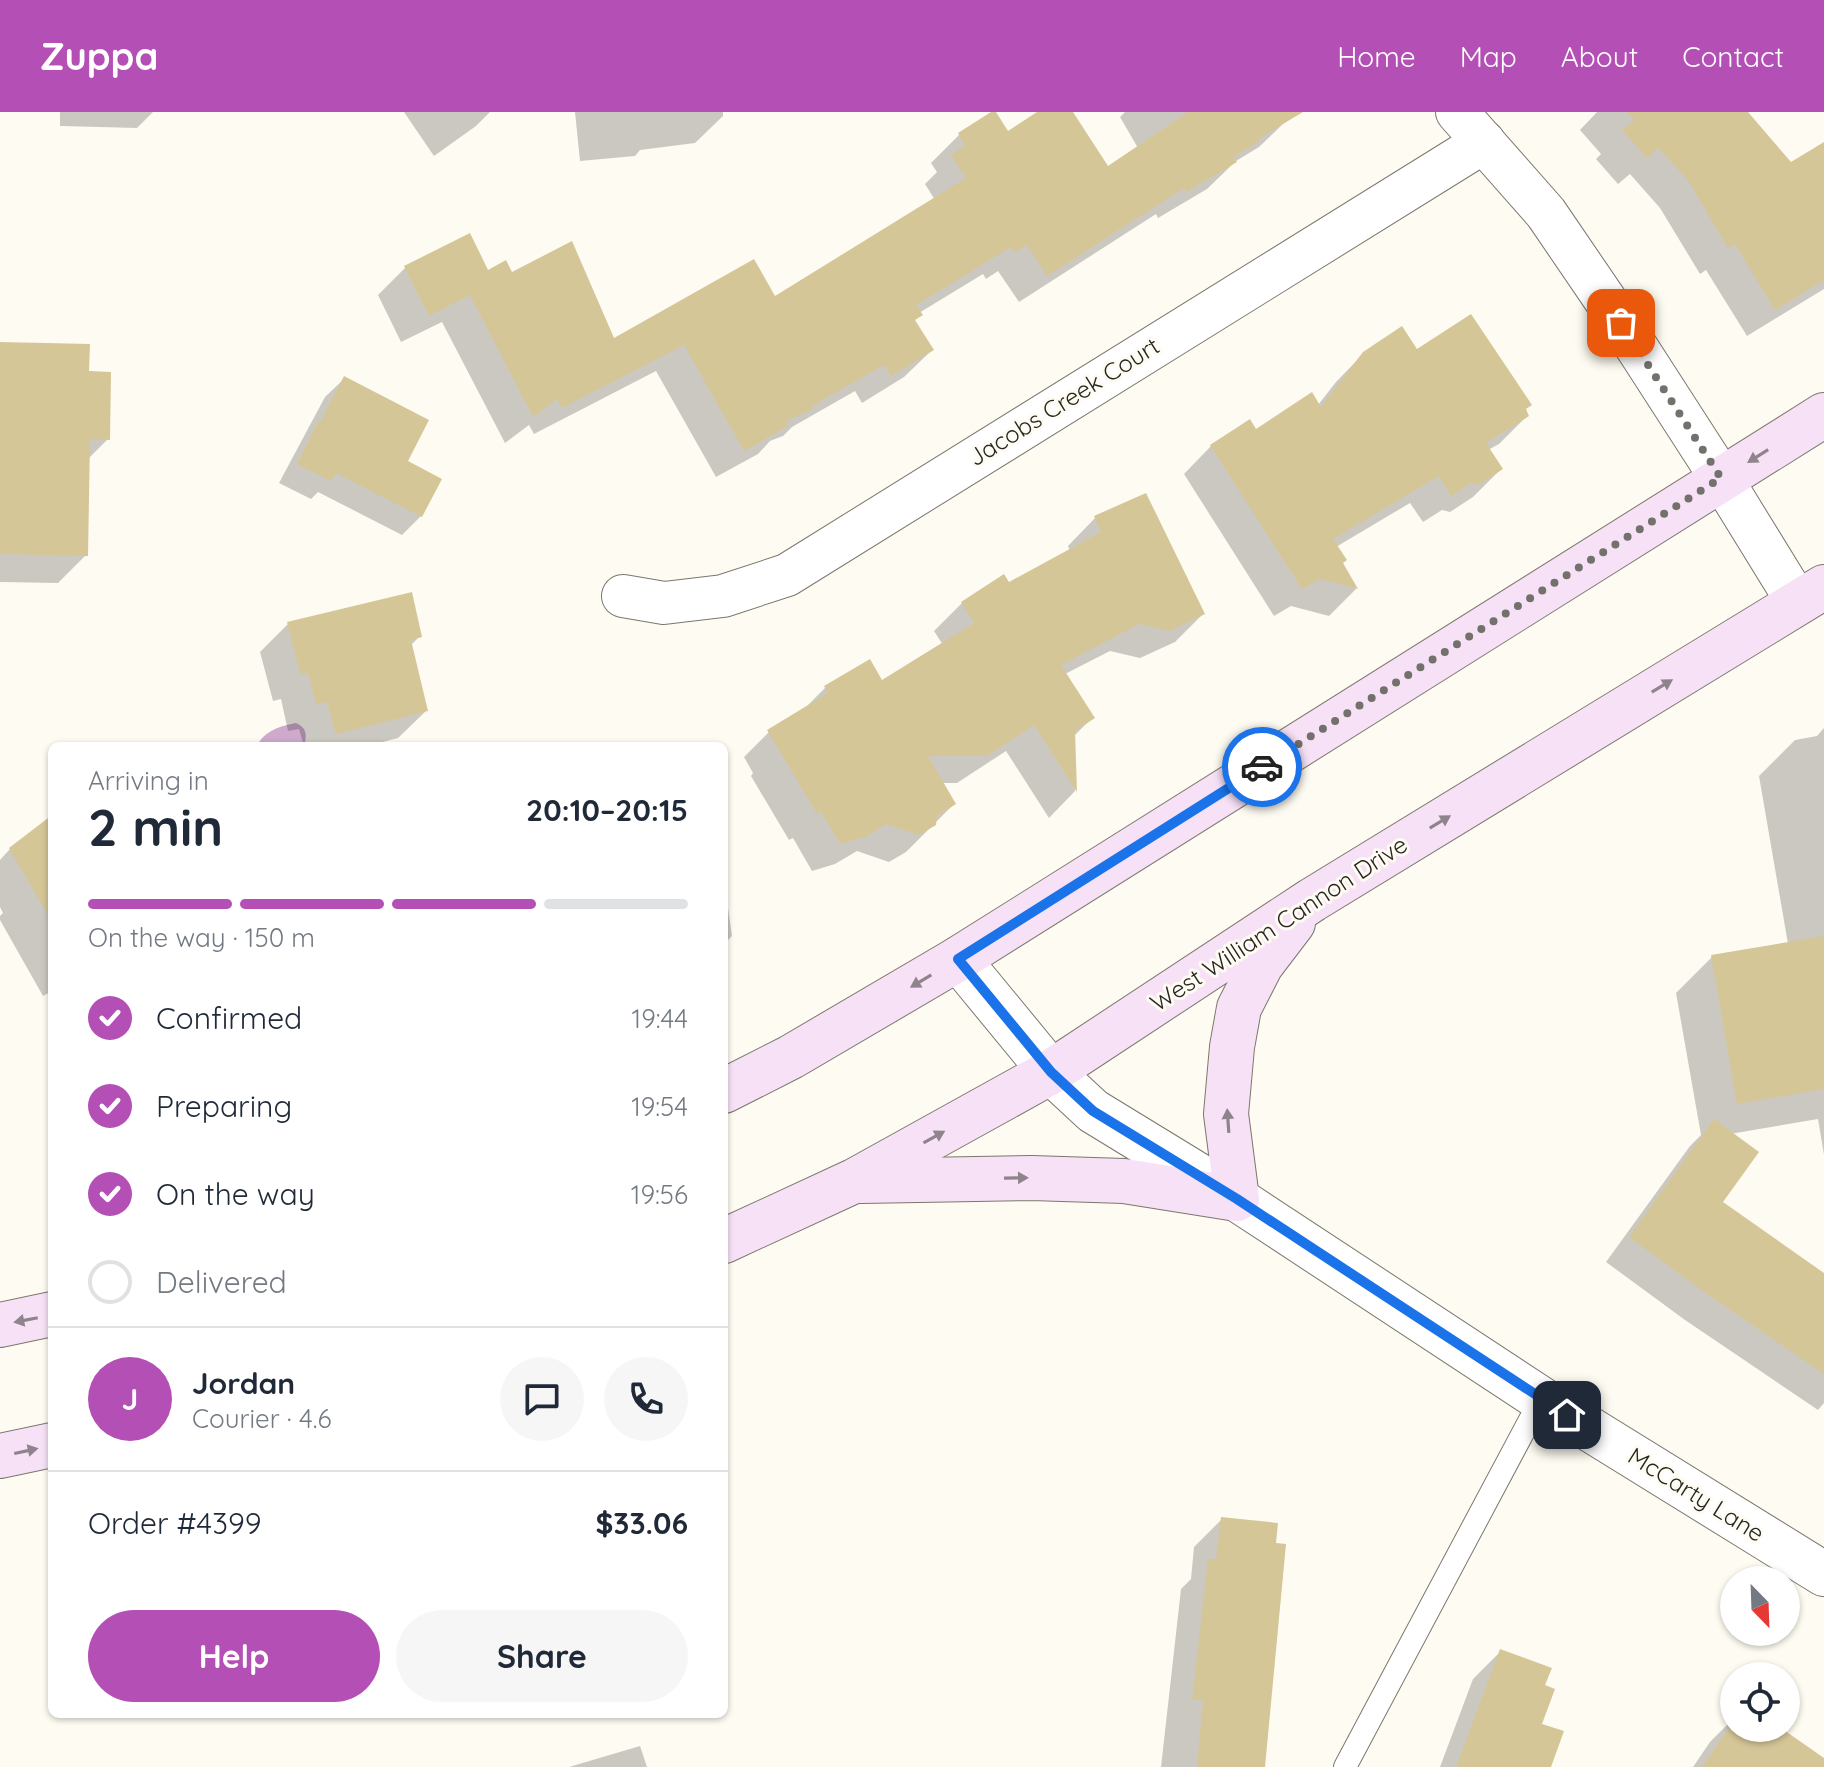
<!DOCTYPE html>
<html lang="en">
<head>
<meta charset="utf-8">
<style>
  body { margin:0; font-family:Quicksand,sans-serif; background:#f6f6f7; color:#1f2937; height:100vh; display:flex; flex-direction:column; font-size:30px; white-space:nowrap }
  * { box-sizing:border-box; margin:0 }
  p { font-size:26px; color:#747a83 }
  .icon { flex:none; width:44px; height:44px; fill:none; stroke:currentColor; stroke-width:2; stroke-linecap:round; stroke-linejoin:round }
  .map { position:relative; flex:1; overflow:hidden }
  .details { position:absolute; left:48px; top:630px; width:680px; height:976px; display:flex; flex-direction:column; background:#fff; border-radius:12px; box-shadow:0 2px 6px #0004 }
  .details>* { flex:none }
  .needle { width:52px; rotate:157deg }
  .buttons { position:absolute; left:1720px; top:1454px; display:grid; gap:16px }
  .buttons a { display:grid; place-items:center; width:80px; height:80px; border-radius:50%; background:#fff; box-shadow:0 2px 6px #0004; font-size:40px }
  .pin { position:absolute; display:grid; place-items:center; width:68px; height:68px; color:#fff; margin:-34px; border-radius:16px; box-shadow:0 4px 12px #0006 }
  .courier { position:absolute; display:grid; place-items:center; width:80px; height:80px; margin:-40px; border:6px solid #1a73e8; border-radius:50%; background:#fff; color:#222; box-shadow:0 2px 10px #0007 }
  .overview em { font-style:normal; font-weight:700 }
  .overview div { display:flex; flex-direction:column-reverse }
  .overview { display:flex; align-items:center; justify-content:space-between; height:136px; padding:0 40px }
  h1 { font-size:52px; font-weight:700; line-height:60px }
  .bar { display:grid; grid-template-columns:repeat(4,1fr); gap:12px 8px; align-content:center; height:96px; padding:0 40px }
  .bar i { height:10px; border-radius:6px; background:#e0e1e3 }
  .bar .selected { background:#b44fb5 }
  .bar p { grid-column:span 4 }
  .line { display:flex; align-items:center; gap:20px; padding:0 40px; border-top:2px solid #e0e1e3 }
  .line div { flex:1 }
  .round { display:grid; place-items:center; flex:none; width:84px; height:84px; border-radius:42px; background:#f6f6f7 }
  ol { padding:0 40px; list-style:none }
  li { display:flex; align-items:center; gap:24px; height:88px }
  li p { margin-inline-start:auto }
  li .icon { padding:8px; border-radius:50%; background:#b44fb5; color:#fff; stroke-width:4 }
  li:last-child { color:#747a83 }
  li i { width:44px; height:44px; border:4px solid #e0e1e3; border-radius:50% }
  .cta { display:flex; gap:16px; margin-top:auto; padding:16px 40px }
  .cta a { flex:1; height:92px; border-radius:48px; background:#b44fb5; color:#fff; font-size:32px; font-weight:700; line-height:92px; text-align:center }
  .cta a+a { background:#f6f6f7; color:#1f2937 }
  header { display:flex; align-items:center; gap:48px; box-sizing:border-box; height:112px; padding:0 40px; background:#b44fb5; color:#fff }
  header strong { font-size:38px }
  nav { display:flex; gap:44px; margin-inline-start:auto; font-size:28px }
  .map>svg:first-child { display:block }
</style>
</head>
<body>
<header>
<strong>Zuppa</strong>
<nav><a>Home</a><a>Map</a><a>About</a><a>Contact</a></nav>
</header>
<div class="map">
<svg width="1824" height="1655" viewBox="0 0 1824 1655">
  <rect width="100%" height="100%" fill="#fefbf2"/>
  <path fill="#ceaacd" d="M 296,611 C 307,616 307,623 304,634 L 260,634 L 259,630 C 267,618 283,613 296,611 Z"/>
  <g fill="#0003">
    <polygon points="60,0 153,0 137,16 60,14"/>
    <polygon points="404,0 490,0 476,14 434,44"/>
    <polygon points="575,0 723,0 723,4 695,31 640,38 635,44 580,49"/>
    <polygon points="1040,0 1071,0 1107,57 1138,36 1120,5 1125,0 1282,0 1287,8 1259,35 1236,49 1207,77 1158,106 1156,102 1019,190 998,159 986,167 983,162 919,201 914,209 932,238 904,265 862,291 855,279 792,315 783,324 770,329 758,342 716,365 656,259 534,322 529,313 505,331 442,210 401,230 378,183 406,155 511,163 613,229 774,187 935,88 925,72 937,60 931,51 959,23 994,1 1007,22"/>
    <polygon points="1597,0 1745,0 1791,53 1824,32 1824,177 1747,224 1706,158 1700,162 1660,96 1630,62 1618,72 1596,47 1601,42 1580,18"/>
    <polygon points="0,232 87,261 108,327 87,348 86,443 58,471 0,470"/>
    <polygon points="1417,240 1524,297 1527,304 1499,332 1488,338 1501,357 1473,385 1450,400 1442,398 1423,410 1410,391 1336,435 1341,452 1356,477 1329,504 1291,494 1274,504 1184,362 1211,334 1255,320 1318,293 1336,270 1364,241"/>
    <polygon points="344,267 406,350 421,404 402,423 318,380 311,387 279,371 325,285"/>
    <polygon points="1095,406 1203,502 1175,530 1140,546 1110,539 1065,562 1092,606 1073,625 1075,679 1049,706 1006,639 957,671 941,671 954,692 906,740 889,750 857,739 835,752 812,759 793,726 789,728 751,664 753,661 744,645 772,617 802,599 825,576 882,571 943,533 934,519 962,491 1008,473 1070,439 1068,434"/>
    <polygon points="288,512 420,524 411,533 426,599 398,626 367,634 304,634 299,617 288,619 281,587 273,589 260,540"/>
    <polygon points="1824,616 1824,1043 1818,1007 1730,1022 1720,1090 1824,1164 1824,1291 1818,1298 1685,1208 1606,1150 1690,1034 1701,1023 1676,881 1712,845 1788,832 1759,664 1795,628 1817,624"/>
    <polygon points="52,705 52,879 43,884 0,808 0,804 3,801 0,795 0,748 10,737"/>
    <polygon points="724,768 732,824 724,832"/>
    <polygon points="1222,1407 1263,1655 1161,1655 1181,1477 1191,1467 1194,1435"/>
    <polygon points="1501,1539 1543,1574 1540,1613 1549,1655 1440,1655 1473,1567"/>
    <polygon points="1734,1606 1734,1616 1777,1616 1824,1653 1824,1655 1693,1655 1710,1630"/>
    <polygon points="640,1634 647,1655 569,1655"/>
  </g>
  <g fill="#d5c698">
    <polygon points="991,0 996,0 1008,19 1037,0 1073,0 1108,54 1188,0 1303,0 1258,27 1259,29 1233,45 1237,50 1186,80 1184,76 1047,164 1027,133 1015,141 1011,135 916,193 923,203 915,208 934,238 891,264 884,253 812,294 813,297 785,309 788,314 744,339 684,233 562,296 557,287 533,305 470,183 429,204 404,154 470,121 488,158 506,148 512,160 572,129 614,226 754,147 775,184 966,66 951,43 965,34 958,21"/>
    <polygon points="1627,0 1748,0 1791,50 1824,30 1824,168 1775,198 1735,132 1728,136 1688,68 1658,36 1647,46 1622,18 1634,8"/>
    <polygon points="1471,202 1532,293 1526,297 1529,304 1486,331 1503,357 1479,373 1471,371 1451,384 1439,364 1333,427 1347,448 1343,451 1358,477 1320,467 1302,477 1210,333 1250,307 1256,317 1312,280 1321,295 1363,240 1402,214 1417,237"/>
    <polygon points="0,230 90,232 89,259 111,260 110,328 90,327 88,444 0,442"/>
    <polygon points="344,264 429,308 408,349 442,367 422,405 336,361 331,369 297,352 318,310 320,311"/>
    <polygon points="1146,381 1205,502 1169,519 1139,512 1061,553 1095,606 1075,619 1077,680 1034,613 987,644 928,644 956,692 937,704 936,713 919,723 886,712 865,725 840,732 821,699 817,702 767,618 828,581 824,574 870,547 882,568 974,511 961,490 1004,462 1009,470 1101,420 1094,404"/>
    <polygon points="412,480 422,525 411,528 428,599 336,622 327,590 316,592 308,561 300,562 287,510"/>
    <polygon points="52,703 52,810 9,736"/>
    <polygon points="1824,824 1824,977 1737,992 1711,843"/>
    <polygon points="1714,1007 1759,1040 1723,1090 1824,1161 1824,1262 1710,1184 1629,1125"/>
    <polygon points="1221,1405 1278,1411 1276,1431 1286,1432 1265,1655 1197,1655 1203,1588 1192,1588 1208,1447 1216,1447"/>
    <polygon points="1500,1537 1552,1556 1545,1573 1555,1577 1542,1612 1564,1619 1551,1655 1456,1655"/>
    <polygon points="1729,1616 1781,1616 1824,1646 1824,1655 1702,1655"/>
  </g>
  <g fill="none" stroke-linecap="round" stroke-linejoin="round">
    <defs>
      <polyline id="service" points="1345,1655 1541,1287"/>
      <g id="minor">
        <polyline points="1457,0 1546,101 1621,211 1721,366 1798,491"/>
        <polyline points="623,484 664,491 723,484 787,463 1484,30"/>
      </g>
      <polyline id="tertiary" points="958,847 1051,960 1093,999 1237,1087 1541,1287 1824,1462"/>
      <g id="secondary">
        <polyline points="724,979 791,945 958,847 1824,303"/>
        <polyline points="861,1069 1032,1066 1124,1069 1237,1087 1226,1002 1232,935 1239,896 1261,853 1293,811"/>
        <polyline points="724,1129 854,1069 1051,960 1312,788 1824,475"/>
        <polyline points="0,1213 52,1202"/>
        <polyline points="0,1344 52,1333"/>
      </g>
    </defs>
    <use href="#service" stroke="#7b776d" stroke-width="24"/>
    <use href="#minor" stroke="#7b776d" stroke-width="44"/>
    <use href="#tertiary" stroke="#7b776d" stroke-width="46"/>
    <use href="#secondary" stroke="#7b776d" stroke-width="46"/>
    <use href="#service" stroke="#fff" stroke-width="22"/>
    <use href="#minor" stroke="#fff" stroke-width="42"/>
    <use href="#tertiary" stroke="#fff" stroke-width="44"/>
    <use href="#secondary" stroke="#f7e1f6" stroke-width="44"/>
  </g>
  <defs><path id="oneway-solid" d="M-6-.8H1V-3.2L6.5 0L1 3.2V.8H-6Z" transform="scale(2)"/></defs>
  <g fill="#8f848c">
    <use href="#oneway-solid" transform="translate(1758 344) rotate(148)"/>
    <use href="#oneway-solid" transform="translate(1662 574) rotate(-31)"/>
    <use href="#oneway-solid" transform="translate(1440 710) rotate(-31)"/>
    <use href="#oneway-solid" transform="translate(921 869) rotate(149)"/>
    <use href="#oneway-solid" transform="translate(1228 1009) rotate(-94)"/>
    <use href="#oneway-solid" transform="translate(934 1025) rotate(-29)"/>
    <use href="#oneway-solid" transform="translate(1016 1066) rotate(-1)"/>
    <use href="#oneway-solid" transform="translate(26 1208) rotate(169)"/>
    <use href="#oneway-solid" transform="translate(26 1339) rotate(-12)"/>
  </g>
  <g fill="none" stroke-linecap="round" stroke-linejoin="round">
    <polyline stroke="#72716b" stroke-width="8" stroke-dasharray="0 14.4" points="1262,655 1721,366 1621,211"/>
    <polyline stroke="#1a73e8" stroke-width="10" points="1262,655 958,847 1051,960 1093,999 1237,1087 1567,1303"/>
  </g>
  <g text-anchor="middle" stroke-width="6" stroke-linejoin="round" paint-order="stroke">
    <g font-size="24" fill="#272622" stroke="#fefbf2">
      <text transform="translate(1064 290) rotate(-32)" y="8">Jacobs Creek Court</text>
      <text transform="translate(1279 812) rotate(-33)" y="8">West William Cannon Drive</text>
      <text transform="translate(1696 1383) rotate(32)" y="8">McCarty Lane</text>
    </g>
  </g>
</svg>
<div class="buttons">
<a><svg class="needle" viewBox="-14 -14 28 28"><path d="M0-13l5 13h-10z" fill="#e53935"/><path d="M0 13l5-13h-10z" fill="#747a83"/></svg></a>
<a><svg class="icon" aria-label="locate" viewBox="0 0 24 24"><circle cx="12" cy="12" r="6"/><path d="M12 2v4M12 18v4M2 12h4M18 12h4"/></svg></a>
</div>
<div class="pin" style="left:1621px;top:211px;background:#ea580c"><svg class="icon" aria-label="bag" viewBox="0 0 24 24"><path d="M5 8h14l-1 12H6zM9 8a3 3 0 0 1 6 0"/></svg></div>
<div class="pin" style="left:1567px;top:1303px;background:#1f2937"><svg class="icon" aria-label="home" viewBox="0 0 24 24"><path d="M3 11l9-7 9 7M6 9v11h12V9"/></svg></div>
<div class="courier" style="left:1262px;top:655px"><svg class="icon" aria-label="car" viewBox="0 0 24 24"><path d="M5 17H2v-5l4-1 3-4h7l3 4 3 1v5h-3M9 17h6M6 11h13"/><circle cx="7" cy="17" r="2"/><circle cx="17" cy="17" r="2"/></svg></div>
<section class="details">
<div class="overview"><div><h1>2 min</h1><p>Arriving in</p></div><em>20:10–20:15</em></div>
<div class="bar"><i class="selected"></i><i class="selected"></i><i class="selected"></i><i></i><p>On the way · 150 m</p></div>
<ol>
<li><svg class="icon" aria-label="check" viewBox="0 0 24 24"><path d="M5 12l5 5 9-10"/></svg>Confirmed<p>19:44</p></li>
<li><svg class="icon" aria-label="check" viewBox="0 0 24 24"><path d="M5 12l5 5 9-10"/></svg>Preparing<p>19:54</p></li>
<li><svg class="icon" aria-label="check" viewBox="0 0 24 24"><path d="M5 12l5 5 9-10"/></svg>On the way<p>19:56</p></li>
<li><i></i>Delivered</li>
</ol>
<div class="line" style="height:144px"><b class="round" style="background:#b44fb5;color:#fff">J</b><div><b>Jordan</b><p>Courier · 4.6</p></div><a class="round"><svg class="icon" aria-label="chat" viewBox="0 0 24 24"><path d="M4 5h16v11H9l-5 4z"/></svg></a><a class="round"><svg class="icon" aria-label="phone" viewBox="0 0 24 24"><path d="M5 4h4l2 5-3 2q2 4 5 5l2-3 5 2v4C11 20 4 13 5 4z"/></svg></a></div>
<div class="line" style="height:104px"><div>Order #4399</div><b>$33.06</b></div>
<div class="cta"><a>Help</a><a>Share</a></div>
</section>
</div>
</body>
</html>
